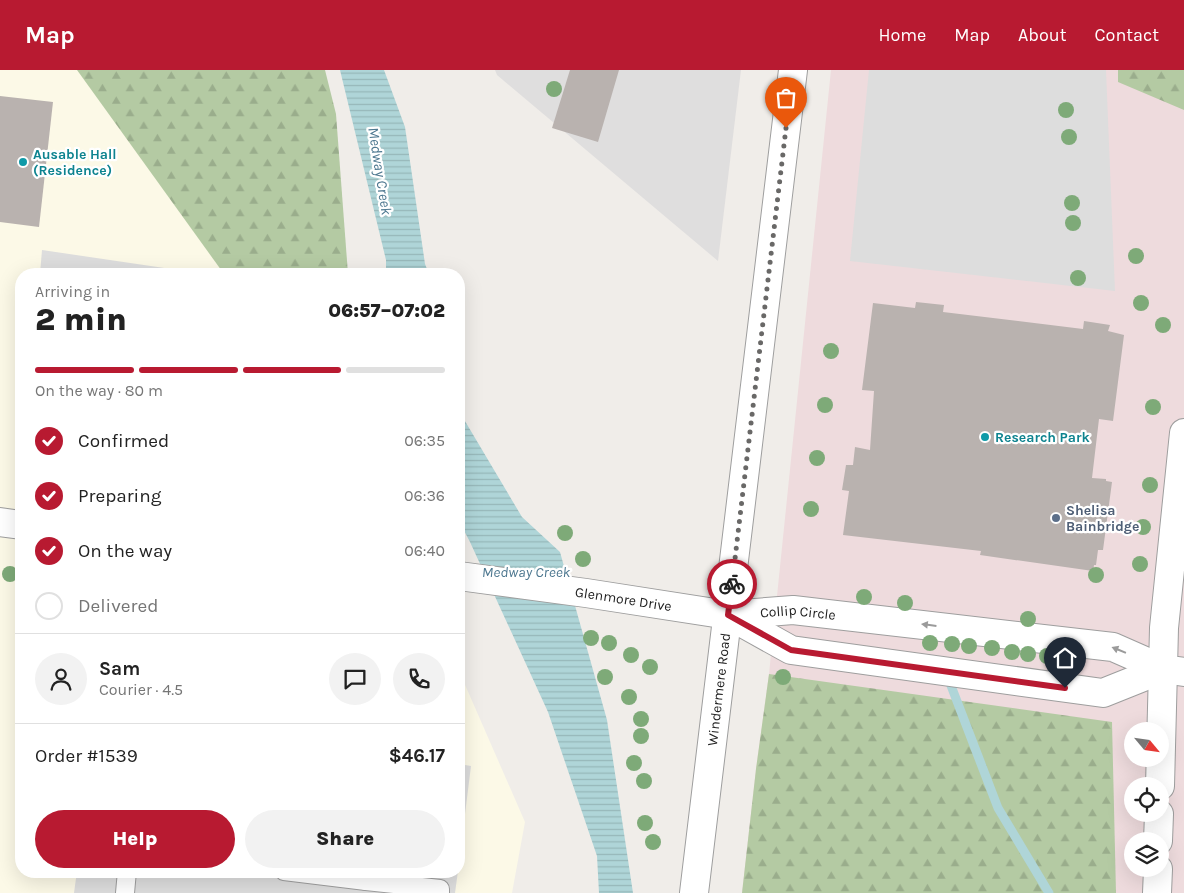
<!DOCTYPE html>
<html lang="en">
<head>
<meta charset="utf-8">
<style>
  body { margin:0; font-family:Karla,sans-serif; background:#f2f2f2; color:#222; height:100vh; display:flex; flex-direction:column; font-size:19px; white-space:nowrap }
  * { box-sizing:border-box; margin:0 }
  p { font-size:16px; color:#767676 }
  .icon { flex:none; width:28px; height:28px; fill:none; stroke:currentColor; stroke-width:2; stroke-linecap:round; stroke-linejoin:round }
  .map { position:relative; flex:1; overflow:hidden }
  .details { position:absolute; left:15px; top:198px; width:450px; height:610px; display:flex; flex-direction:column; background:#fff; border-radius:20px; box-shadow:0 5px 20px #0002 }
  .details>* { flex:none }
  .needle { width:32px; rotate:119deg }
  .buttons { position:absolute; left:1124px; top:652px; display:grid; gap:10px }
  .buttons a { display:grid; place-items:center; width:45px; height:45px; border-radius:50%; background:#fff; box-shadow:0 5px 20px #0002; font-size:25px }
  .pin { position:absolute; display:grid; place-items:center; width:42px; height:42px; color:#fff; margin:-51px -21px; border-radius:50% 50% 50% 0; rotate:-45deg; box-shadow:0 0 5px #0007 }
  .pin .icon { rotate:45deg }
  .courier { position:absolute; display:grid; place-items:center; width:50px; height:50px; margin:-25px; border:4px solid #b81a31; border-radius:50%; background:#fff; color:#222; box-shadow:0 1px 6px #0007 }
  .overview em { font-style:normal; font-weight:800 }
  .overview div { display:flex; flex-direction:column-reverse }
  .overview { display:flex; align-items:center; justify-content:space-between; height:85px; padding:0 20px }
  h1 { font-size:32px; font-weight:800; line-height:38px }
  .bar { display:grid; grid-template-columns:repeat(4,1fr); gap:8px 5px; align-content:center; height:60px; padding:0 20px }
  .bar i { height:6px; border-radius:4px; background:#e0e0e0 }
  .bar .active { background:#b81a31 }
  .bar p { grid-column:span 4 }
  .line { display:flex; align-items:center; gap:12px; padding:0 20px; border-top:1px solid #e0e0e0 }
  .line div { flex:1 }
  .round { display:grid; place-items:center; flex:none; width:52px; height:52px; border-radius:26px; background:#f2f2f2 }
  ol { padding:0 20px; list-style:none }
  li { display:flex; align-items:center; gap:15px; height:55px }
  li p { margin-inline-start:auto }
  li .icon { padding:5px; border-radius:50%; background:#b81a31; color:#fff; stroke-width:4 }
  li:last-child { color:#767676 }
  li i { width:28px; height:28px; border:2px solid #e0e0e0; border-radius:50% }
  .primary-button { display:flex; gap:10px; margin-top:auto; padding:10px 20px }
  .primary-button a { flex:1; height:58px; border-radius:30px; background:#b81a31; color:#fff; font-size:20px; font-weight:800; line-height:58px; text-align:center }
  .primary-button a+a { background:#f2f2f2; color:#222 }
  header { display:flex; align-items:center; gap:30px; box-sizing:border-box; height:70px; padding:0 25px; background:#b81a31; color:#fff }
  header strong { font-size:24px }
  nav { display:flex; gap:28px; margin-inline-start:auto; font-size:18px }
  .map>svg:first-child { display:block }
</style>
</head>
<body>
<header>
<strong>Map</strong>
<nav><a>Home</a><a>Map</a><a>About</a><a>Contact</a></nav>
</header>
<div class="map">
<svg width="1184" height="823" viewBox="0 0 1184 823">
  <defs>
    <pattern id="forest-firs" width="22" height="20" patternUnits="userSpaceOnUse" patternTransform="scale(1.25)"><rect width="22" height="20" fill="#b4caa3"/><path d="M5 1l3.5 6h-7zM16 11l3.5 6h-7z" fill="#9aad8c"/></pattern>
    <pattern id="water-rules" width="6" height="5" patternUnits="userSpaceOnUse" patternTransform="scale(1.25)"><rect width="6" height="5" fill="#afd5d8"/><path d="M0 2.5h6" fill="none" stroke="#96b7b9"/></pattern>
  </defs>
  <rect width="100%" height="100%" fill="#f0ede9"/>
  <polygon fill="#dfdede" points="495,0 741,0 718,191 497,5"/>
  <path fill="#eedbdd" fill-rule="evenodd" d="M 831,0 L 1184,0 L 1184,823 L 742,823 L 756,699 L 769,604 ZM 1132,661 L 1160,661 L 1160,689 L 1132,689 ZM 1132,716 L 1160,716 L 1160,744 L 1132,744 ZM 1132,771 L 1160,771 L 1160,799 L 1132,799 Z"/>
  <polygon fill="#fcf9e7" points="0,0 279,0 321,204 21,204 21,801 459,801 459,601 525,752 512,823 0,823"/>
  <g fill="url(#forest-firs)">
    <polygon points="77,0 325,0 336,44 348,204 224,204"/>
    <polygon points="1118,0 1184,0 1184,40 1118,12"/>
    <polygon points="769,604 1112,652 1116,823 742,823 756,699"/>
  </g>
  <g fill="#ddd">
    <polygon points="869,0 1106,0 1115,221 850,191"/>
    <polygon points="42,180 205,204 40,204"/>
    <polygon points="459,694 471,696 459,792"/>
    <polygon points="77,801 458,801 455,823 74,823"/>
  </g>
  <g fill="url(#water-rules)">
    <polygon points="340,0 384,0 405,57 425,194 429,204 386,204 386,190"/>
    <polygon points="459,341 522,447 560,482 607,650 633,823 599,823 597,786 548,642 470,472 459,451"/>
  </g>
  <g fill="none" stroke-linecap="round" stroke-linejoin="round">
    <polyline stroke="#afd5d8" stroke-width="9" points="950,613 998,738 1049,823"/>
  </g>
  <g fill="#b9b2af">
    <polygon points="570,0 619,0 598,72 552,58"/>
    <polygon points="0,26 53,32 39,157 0,152"/>
    <polygon points="916,232 944,235 943,242 1083,259 1084,251 1110,255 1108,261 1124,265 1113,351 1099,349 1092,408 1106,409 1106,411 1112,412 1103,480 1098,480 1096,495 1094,495 1093,501 980,485 981,481 843,465 849,421 842,420 846,395 853,395 855,377 870,380 874,321 862,320 873,233 915,238"/>
  </g>
  <g fill="none" stroke-linecap="round" stroke-linejoin="round">
    <defs>
      <g id="service">
        <polyline points="284,801 366,811 367,801"/>
        <polyline points="366,811 440,819 440,823"/>
        <polyline points="125,823 127,801"/>
      </g>
      <g id="minor">
        <polyline points="1184,363 1164,558 1163,599 1184,602"/>
        <polyline points="0,452 21,455"/>
        <path id="s1" d="M 459,506 L 586,523 L 728,545 L 793,540 L 1113,577 L 1163,599"/>
        <polyline points="728,545 791,580 1103,623 1163,599"/>
        <polyline points="1160,716 1163,599"/>
        <polyline points="1158,771 1159,744"/>
        <polyline points="1157,823 1158,799"/>
      </g>
      <g id="tertiary">
        <path id="s2" d="M 694,823 L 793,0"/>
      </g>
    </defs>
    <use href="#service" stroke="#9e9e9e" stroke-width="20"/>
    <use href="#minor" stroke="#9e9e9e" stroke-width="30"/>
    <use href="#tertiary" stroke="#9e9e9e" stroke-width="30"/>
    <use href="#service" stroke="#fff" stroke-width="18"/>
    <use href="#minor" stroke="#fff" stroke-width="28"/>
    <use href="#tertiary" stroke="#fff" stroke-width="28"/>
  </g>
  <g fill="#7eaa78">
    <circle cx="554" cy="19" r="8"/>
    <circle cx="1066" cy="40" r="8"/>
    <circle cx="1069" cy="67" r="8"/>
    <circle cx="1072" cy="133" r="8"/>
    <circle cx="1073" cy="153" r="8"/>
    <circle cx="1136" cy="186" r="8"/>
    <circle cx="1078" cy="208" r="8"/>
    <circle cx="1141" cy="233" r="8"/>
    <circle cx="1163" cy="255" r="8"/>
    <circle cx="831" cy="281" r="8"/>
    <circle cx="825" cy="335" r="8"/>
    <circle cx="1153" cy="337" r="8"/>
    <circle cx="817" cy="388" r="8"/>
    <circle cx="1150" cy="415" r="8"/>
    <circle cx="811" cy="439" r="8"/>
    <circle cx="1143" cy="457" r="8"/>
    <circle cx="565" cy="463" r="8"/>
    <circle cx="583" cy="489" r="8"/>
    <circle cx="1140" cy="494" r="8"/>
    <circle cx="10" cy="504" r="8"/>
    <circle cx="1096" cy="505" r="8"/>
    <circle cx="864" cy="527" r="8"/>
    <circle cx="905" cy="533" r="8"/>
    <circle cx="1028" cy="549" r="8"/>
    <circle cx="591" cy="568" r="8"/>
    <circle cx="609" cy="573" r="8"/>
    <circle cx="930" cy="573" r="8"/>
    <circle cx="952" cy="574" r="8"/>
    <circle cx="969" cy="576" r="8"/>
    <circle cx="992" cy="578" r="8"/>
    <circle cx="1012" cy="582" r="8"/>
    <circle cx="1028" cy="584" r="8"/>
    <circle cx="631" cy="585" r="8"/>
    <circle cx="1047" cy="586" r="8"/>
    <circle cx="1067" cy="588" r="8"/>
    <circle cx="650" cy="597" r="8"/>
    <circle cx="605" cy="607" r="8"/>
    <circle cx="783" cy="607" r="8"/>
    <circle cx="629" cy="627" r="8"/>
    <circle cx="641" cy="649" r="8"/>
    <circle cx="641" cy="666" r="8"/>
    <circle cx="634" cy="693" r="8"/>
    <circle cx="644" cy="711" r="8"/>
    <circle cx="645" cy="753" r="8"/>
    <circle cx="653" cy="772" r="8"/>
  </g>
  <defs><path id="oneway-solid" d="M-6-.8H1V-3.2L6.5 0L1 3.2V.8H-6Z" transform="scale(1.25)"/></defs>
  <g fill="#9b9b9b">
    <use href="#oneway-solid" transform="translate(929 555) rotate(-173)"/>
    <use href="#oneway-solid" transform="translate(1119 580) rotate(-158)"/>
  </g>
  <g fill="none" stroke-linecap="round" stroke-linejoin="round">
    <polyline stroke="#696867" stroke-width="5" stroke-dasharray="0 9" points="732,514 786,58"/>
    <polyline stroke="#b81a31" stroke-width="6" points="732,514 728,545 791,580 1065,618"/>
  </g>
  <g fill="#0f9aa8" stroke="#fff" stroke-width="2">
    <circle cx="23" cy="92" r="5"/>
    <circle cx="985" cy="367" r="5"/>
  </g>
  <circle fill="#5c6f8a" stroke="#fff" stroke-width="2" cx="1056" cy="448" r="5"/>
  <g text-anchor="middle" stroke-width="4.5" stroke-linejoin="round" paint-order="stroke">
    <g font-size="14" font-weight="bold" fill="#0d838f" stroke="#fff" text-anchor="start">
      <text x="33" y="89">Ausable Hall<tspan x="33" dy="16">(Residence)</tspan></text>
      <text x="995" y="372">Research Park</text>
    </g>
    <g font-size="14" font-weight="bold" fill="#4e5e75" stroke="#fff" text-anchor="start">
      <text x="1066" y="445">Shelisa<tspan x="1066" dy="16">Bainbridge</tspan></text>
    </g>
    <g font-size="14" fill="#212121" stroke="#fff">
      <text dy="5" stroke="none"><textPath href="#s1" startOffset="166">Glenmore Drive</textPath></text>
      <text dy="5" stroke="none"><textPath href="#s1" startOffset="342">Collip Circle</textPath></text>
      <text dy="5" stroke="none"><textPath href="#s2" startOffset="205">Windermere Road</textPath></text>
    </g>
    <g font-size="15" font-style="italic" fill="#4e7890" stroke="#fff">
      <text transform="translate(380 101) rotate(81)" y="5">Medway Creek</text>
      <text x="526" y="507">Medway Creek</text>
    </g>
  </g>
</svg>
<div class="buttons">
<a><svg class="needle" viewBox="-14 -14 28 28"><path d="M0-13l5 13h-10z" fill="#e53935"/><path d="M0 13l5-13h-10z" fill="#767676"/></svg></a>
<a><svg class="icon" aria-label="locate" viewBox="0 0 24 24"><circle cx="12" cy="12" r="6"/><path d="M12 2v4M12 18v4M2 12h4M18 12h4"/></svg></a>
<a><svg class="icon" aria-label="layers" viewBox="0 0 24 24"><path d="M12 4l9 5-9 5-9-5zM3 14l9 5 9-5"/></svg></a>
</div>
<div class="pin" style="left:786px;top:58px;background:#ea580c"><svg class="icon" aria-label="bag" viewBox="0 0 24 24"><path d="M5 8h14l-1 12H6zM9 8a3 3 0 0 1 6 0"/></svg></div>
<div class="pin" style="left:1065px;top:618px;background:#1f2937"><svg class="icon" aria-label="home" viewBox="0 0 24 24"><path d="M3 11l9-7 9 7M6 9v11h12V9"/></svg></div>
<div class="courier" style="left:732px;top:514px"><svg class="icon" aria-label="bike" viewBox="0 0 24 24"><circle cx="6" cy="16" r="4"/><circle cx="18" cy="16" r="4"/><path d="M6 16l4-8h5l3 8M10 8l3 8H6M13 5h3"/></svg></div>
<section class="details">
<div class="overview"><div><h1>2 min</h1><p>Arriving in</p></div><em>06:57–07:02</em></div>
<div class="bar"><i class="active"></i><i class="active"></i><i class="active"></i><i></i><p>On the way · 80 m</p></div>
<ol>
<li><svg class="icon" aria-label="check" viewBox="0 0 24 24"><path d="M5 12l5 5 9-10"/></svg>Confirmed<p>06:35</p></li>
<li><svg class="icon" aria-label="check" viewBox="0 0 24 24"><path d="M5 12l5 5 9-10"/></svg>Preparing<p>06:36</p></li>
<li><svg class="icon" aria-label="check" viewBox="0 0 24 24"><path d="M5 12l5 5 9-10"/></svg>On the way<p>06:40</p></li>
<li><i></i>Delivered</li>
</ol>
<div class="line" style="height:90px"><a class="round"><svg class="icon" aria-label="person" viewBox="0 0 24 24"><circle cx="12" cy="8" r="4"/><path d="M4 21q1-7 8-7t8 7"/></svg></a><div><b>Sam</b><p>Courier · 4.5</p></div><a class="round"><svg class="icon" aria-label="chat" viewBox="0 0 24 24"><path d="M4 5h16v11H9l-5 4z"/></svg></a><a class="round"><svg class="icon" aria-label="phone" viewBox="0 0 24 24"><path d="M5 4h4l2 5-3 2q2 4 5 5l2-3 5 2v4C11 20 4 13 5 4z"/></svg></a></div>
<div class="line" style="height:65px"><div>Order #1539</div><b>$46.17</b></div>
<div class="primary-button"><a>Help</a><a>Share</a></div>
</section>
</div>
</body>
</html>
